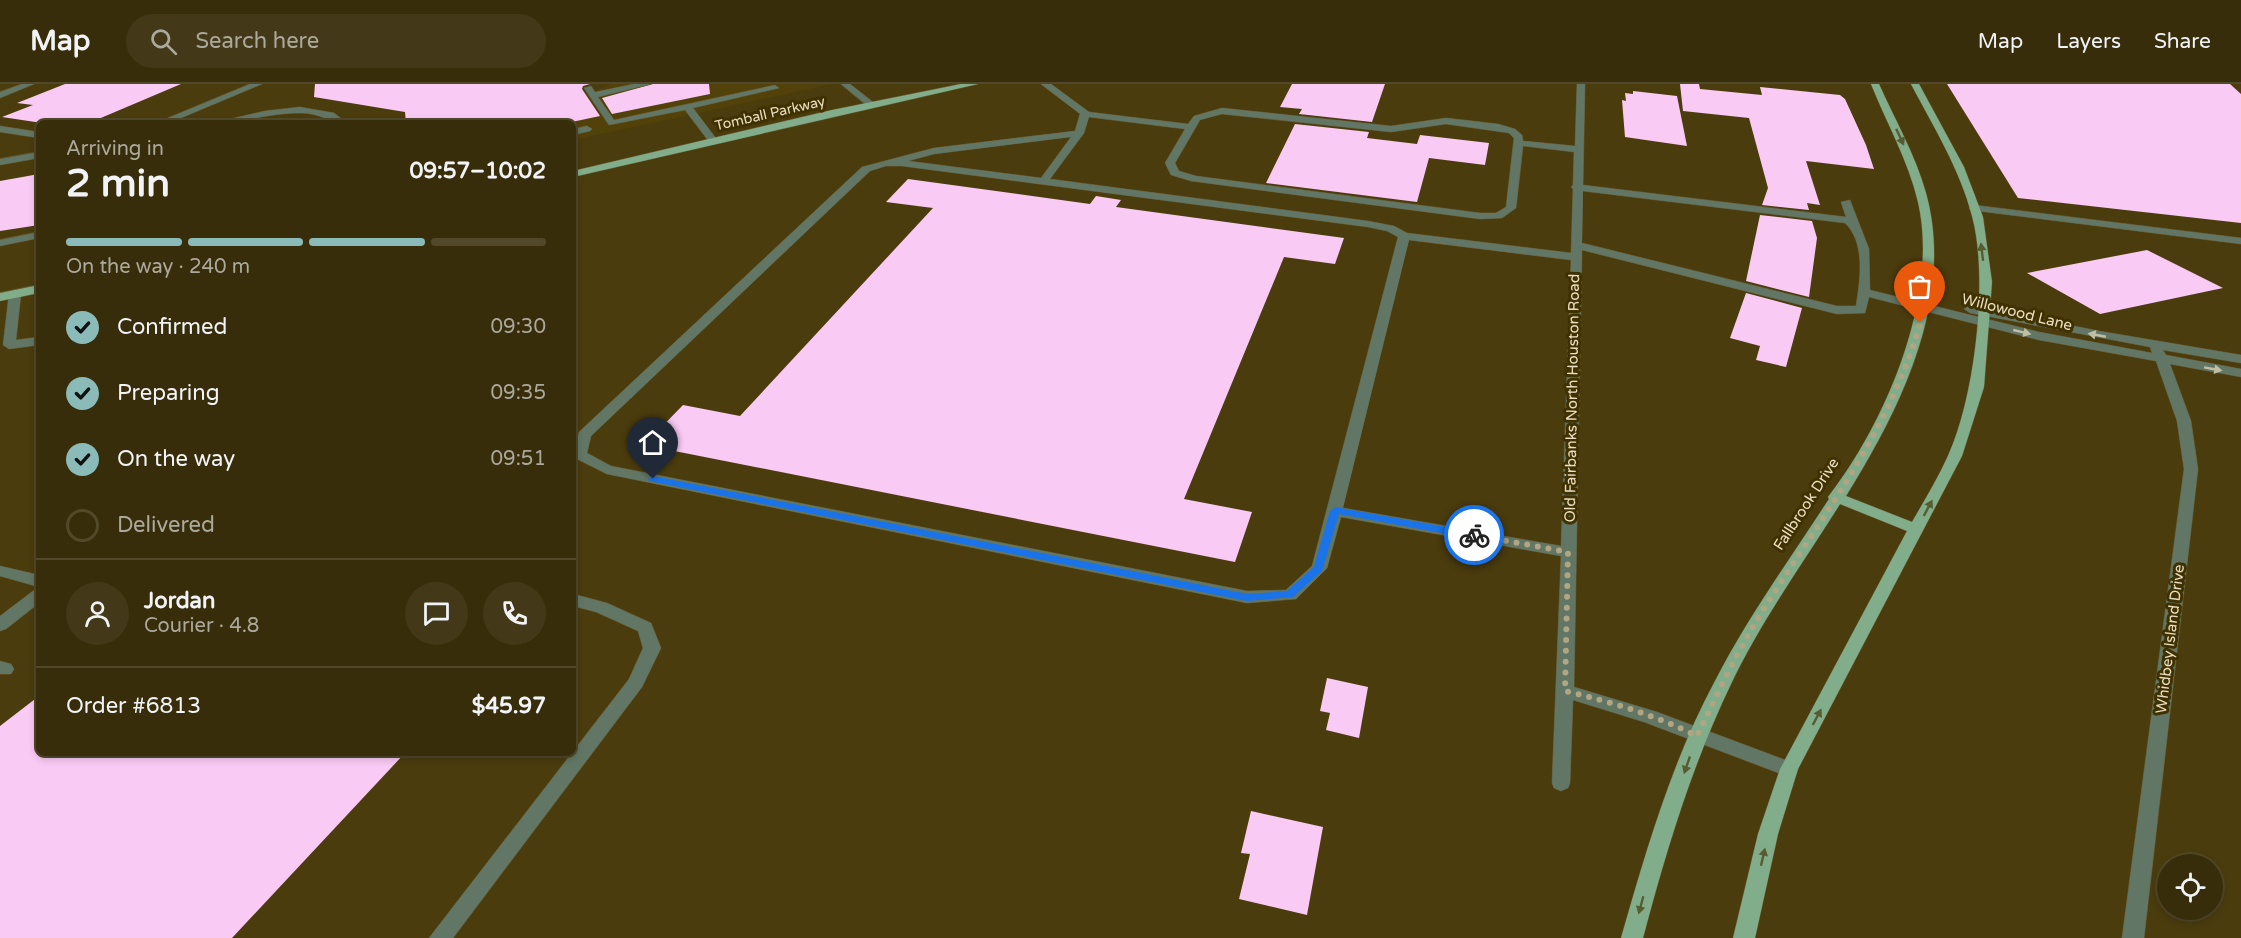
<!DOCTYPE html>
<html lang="en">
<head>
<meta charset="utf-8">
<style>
  body { margin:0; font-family:"Varela Round",sans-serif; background:#433918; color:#f1f3f6; height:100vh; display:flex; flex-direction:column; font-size:22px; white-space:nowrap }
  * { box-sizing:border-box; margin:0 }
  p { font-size:20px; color:#aba89c }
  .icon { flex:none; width:33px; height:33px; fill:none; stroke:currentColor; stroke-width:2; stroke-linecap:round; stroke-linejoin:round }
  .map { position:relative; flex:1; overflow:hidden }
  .panel { position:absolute; left:36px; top:36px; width:540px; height:636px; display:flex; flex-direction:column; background:#382d0a; border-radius:9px; box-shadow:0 3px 9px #0003,0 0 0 2px #52492b }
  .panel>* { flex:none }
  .tools { position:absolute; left:2157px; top:770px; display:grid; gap:12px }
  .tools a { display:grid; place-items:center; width:66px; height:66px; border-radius:50%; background:#382d0a; box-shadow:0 3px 9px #0003,0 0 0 2px #52492b; font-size:30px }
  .pin { position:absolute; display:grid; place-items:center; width:51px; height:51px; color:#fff; margin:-62px -26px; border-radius:50% 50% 50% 0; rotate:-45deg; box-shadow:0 0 6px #0007 }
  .pin .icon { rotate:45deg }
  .courier { position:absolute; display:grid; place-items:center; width:60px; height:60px; margin:-30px; border:4px solid #1a73e8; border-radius:50%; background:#fff; color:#222; box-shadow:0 2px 8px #0007 }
  .headline em { font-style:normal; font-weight:700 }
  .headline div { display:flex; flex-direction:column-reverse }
  .headline { display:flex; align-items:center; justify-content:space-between; height:102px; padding:0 30px }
  h1 { font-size:39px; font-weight:700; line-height:45px }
  .bar { display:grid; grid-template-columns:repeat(4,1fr); gap:9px 6px; align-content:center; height:72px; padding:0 30px }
  .bar i { height:8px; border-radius:4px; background:#52492b }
  .bar .current { background:#8bbbb9 }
  .bar p { grid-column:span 4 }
  .line { display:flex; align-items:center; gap:15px; padding:0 30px; border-top:2px solid #52492b }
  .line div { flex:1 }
  .round { display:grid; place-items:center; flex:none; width:63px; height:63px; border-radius:32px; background:#433918 }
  ol { padding:0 30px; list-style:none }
  li { display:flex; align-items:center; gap:18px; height:66px }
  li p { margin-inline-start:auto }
  li .icon { padding:6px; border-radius:50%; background:#8bbbb9; color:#111; stroke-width:4 }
  li:last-child { color:#aba89c }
  li i { width:33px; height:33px; border:3px solid #52492b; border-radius:50% }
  header { display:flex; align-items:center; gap:36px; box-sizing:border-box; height:84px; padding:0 30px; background:#382d0a; border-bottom:2px solid #52492b }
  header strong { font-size:28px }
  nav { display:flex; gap:33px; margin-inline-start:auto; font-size:21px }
  .search { width:420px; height:54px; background:#433918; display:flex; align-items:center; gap:15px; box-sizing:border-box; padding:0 21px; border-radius:33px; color:#aba89c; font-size:22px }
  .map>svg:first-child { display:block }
</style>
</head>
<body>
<header>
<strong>Map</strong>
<div class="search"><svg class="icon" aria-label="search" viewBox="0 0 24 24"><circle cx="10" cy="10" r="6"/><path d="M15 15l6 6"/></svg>Search here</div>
<nav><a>Map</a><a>Layers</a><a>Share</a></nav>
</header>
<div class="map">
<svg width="2241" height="854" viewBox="0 0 2241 854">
  <rect width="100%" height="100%" fill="#4b3c0e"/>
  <polygon fill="#524109" points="611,0 833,0 573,56 573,39 457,39 580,13"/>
  <g fill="#f9caf4">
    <polygon points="65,0 181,0 89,39 42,39 2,33 33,21 17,19"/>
    <polygon points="315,0 590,0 583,2 582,5 600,32 567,39 406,39 405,28 314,13"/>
    <polygon points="653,0 709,0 710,10 612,30 602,14"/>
    <polygon points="1292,0 1385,0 1372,38 1299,30 1302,25 1280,23"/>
    <polygon points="1680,0 1699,0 1700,5 1762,11 1760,3 1840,11 1845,15 1866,61 1874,85 1806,77 1820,121 1807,119 1809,126 1762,121 1768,104 1749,34 1683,27"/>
    <polygon points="1947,0 2230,0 2241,10 2241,139 2018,114"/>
    <polygon points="1633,7 1677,12 1687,62 1625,53 1622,16 1626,17 1625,9 1633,10"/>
    <polygon points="1295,40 1369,48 1367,54 1417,60 1420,51 1489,59 1485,81 1429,74 1417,118 1266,99"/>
    <polygon points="39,90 39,141 0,147 0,97"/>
    <polygon points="908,95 1090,120 1096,112 1121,116 1116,123 1344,154 1335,180 1284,173 1184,415 1252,428 1235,478 644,361 683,321 740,332 933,124 886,118"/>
    <polygon points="1760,131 1812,137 1817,154 1809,213 1746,197"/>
    <polygon points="2147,166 2223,204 2100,230 2027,189"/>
    <polygon points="1746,209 1802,224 1786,283 1756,276 1760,262 1730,254"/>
    <polygon points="1327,594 1368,603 1359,654 1326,646 1330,629 1320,627"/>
    <polygon points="39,612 39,669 405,669 232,854 0,854 0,642"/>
    <polygon points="1251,727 1323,743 1307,831 1239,815 1250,770 1241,769"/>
  </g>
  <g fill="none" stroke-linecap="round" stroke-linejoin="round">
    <defs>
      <g id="minor">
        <polygon points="22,0 34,0 0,14 0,8"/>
        <polygon points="250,0 262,0 169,39 156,39"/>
        <polygon points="634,0 651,0 598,13 614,36 775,1 779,4 693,24 718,57 713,60 710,59 685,26 609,41 584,4 591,2 595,8"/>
        <polygon points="841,0 850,0 878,22 870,24"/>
        <path d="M 1041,0 L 1051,0 L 1089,28 L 1188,40 L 1194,32 L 1222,24 L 1391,42 L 1446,34 L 1498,40 L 1515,45 L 1522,51 L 1523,57 L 1575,62 L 1577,0 L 1585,0 L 1583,101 L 1846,133 L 1841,118 L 1850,116 L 1869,165 L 1870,206 L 2039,248 L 2152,269 L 2150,263 L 1970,229 L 1964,225 L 1970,221 L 2099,247 L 2241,271 L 2241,279 L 2163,266 L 2166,271 L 2241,285 L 2241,293 L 2170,280 L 2191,337 L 2198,385 L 2144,854 L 2122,854 L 2184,385 L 2177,337 L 2156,277 L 2039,256 L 1869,213 L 1865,229 L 1837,230 L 1582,166 L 1574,603 L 1657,628 L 1796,680 L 1798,685 L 1796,690 L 1789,693 L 1644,638 L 1573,616 L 1570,699 L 1568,704 L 1561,707 L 1554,704 L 1552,699 L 1561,472 L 1341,433 L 1327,484 L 1296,515 L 1247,519 L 607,390 L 575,374 L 573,371 L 579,348 L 862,83 L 934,64 L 1075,47 L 1080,30 ZM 1222,30 L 1391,48 L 1446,40 L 1509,49 L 1514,54 L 1506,123 L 1496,129 L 1480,129 L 1196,92 L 1179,87 L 1175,79 L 1200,36 ZM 1089,33 L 1185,45 L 1165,79 L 1171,91 L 1191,97 L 1480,135 L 1502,134 L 1516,124 L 1523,62 L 1574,68 L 1573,101 L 1571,103 L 1573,105 L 1571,169 L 1407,149 L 1394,142 L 1368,137 L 1050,95 L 1084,49 ZM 1071,53 L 1041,94 L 908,77 L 934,70 ZM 886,82 L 902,82 L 1368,143 L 1387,147 L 1398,153 L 1312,482 L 1286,506 L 1247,507 L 611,382 L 587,369 L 591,352 L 870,87 ZM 1583,107 L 1845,139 C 1866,159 1860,196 1856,222 L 1837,222 L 1582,159 ZM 1409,156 L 1571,176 L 1561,462 L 1343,424 Z"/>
        <path d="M 300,23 L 334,29 L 347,39 C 331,39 319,29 302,29 C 272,28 243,39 213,39 L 265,27 Z"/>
        <polygon points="0,42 39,48 39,54 0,48"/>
        <polygon points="587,42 592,45 590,47 573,51 573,45"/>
        <polygon points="39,68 39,74 0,81 0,75"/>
        <polygon points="1974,121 2241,154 2241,160 1970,126 1969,124"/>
        <polygon points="39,148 39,154 0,162 0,156"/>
        <polygon points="15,206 21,210 16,256 39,253 39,261 9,265 3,261 9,210"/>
        <polygon points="0,482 39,491 39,503 0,492"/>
        <polygon points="39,505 39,519 6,545 0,547 0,532 33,507"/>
        <polygon points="573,510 607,519 651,539 661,564 642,603 453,854 429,854 629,595 643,564 638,547 596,528 573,522"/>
        <polygon points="0,577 11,580 14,585 11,590 0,590"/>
      </g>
      <g id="major">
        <polygon points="961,0 978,0 573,93 573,87 832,26"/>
        <path d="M 1871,0 L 1879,0 C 1895,36 1915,70 1926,109 C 1955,215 1901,324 1846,412 L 1912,438 C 1924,417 1937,396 1947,374 C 1975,315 1989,194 1972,132 C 1960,85 1933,42 1911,0 L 1919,0 L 1964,83 L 1983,133 L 1992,198 L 1984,303 L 1962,372 L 1798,685 L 1778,750 L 1755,854 L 1733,854 L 1758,750 L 1780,685 L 1907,447 L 1840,420 C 1803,479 1761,537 1731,600 C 1692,681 1666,767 1643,854 L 1621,854 C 1646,767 1672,677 1715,597 C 1748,533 1790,475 1829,415 L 1828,413 C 1885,340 1940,213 1918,118 C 1908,76 1887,40 1871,0 Z"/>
        <polygon points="39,201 39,209 0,217 0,209"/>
      </g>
    </defs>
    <use href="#minor" stroke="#67592e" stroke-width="1"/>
    <use href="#major" stroke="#67592e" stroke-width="1"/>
    <use href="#minor" fill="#617665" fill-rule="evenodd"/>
    <use href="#major" fill="#82ad8a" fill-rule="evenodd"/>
  </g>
  <defs><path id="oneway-solid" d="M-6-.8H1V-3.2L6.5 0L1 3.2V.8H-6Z" transform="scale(1.5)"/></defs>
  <g fill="#575c31">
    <use href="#oneway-solid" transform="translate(1900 53) rotate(65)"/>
    <use href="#oneway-solid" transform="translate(1982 168) rotate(-97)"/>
    <use href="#oneway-solid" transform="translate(1928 424) rotate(-62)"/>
    <use href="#oneway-solid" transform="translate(1817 633) rotate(-62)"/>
    <use href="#oneway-solid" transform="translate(1687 681) rotate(109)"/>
    <use href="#oneway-solid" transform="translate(1763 773) rotate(-77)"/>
    <use href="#oneway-solid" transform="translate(1641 821) rotate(105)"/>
  </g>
  <g fill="#c0bfa5">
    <use href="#oneway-solid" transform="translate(2022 248) rotate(13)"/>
    <use href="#oneway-solid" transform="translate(2097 251) rotate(-169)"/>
    <use href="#oneway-solid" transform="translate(2213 285) rotate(10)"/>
  </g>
  <polygon fill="#1a73e8" points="653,392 1247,510 1287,507 1314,483 1330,427 1335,423 1474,448 1479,451 1474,455 1339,430 1322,487 1293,513 1247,517 649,397 648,395"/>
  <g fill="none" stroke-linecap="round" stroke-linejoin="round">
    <path stroke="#b2a582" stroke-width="6" stroke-dasharray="0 10.8" d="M 1474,451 L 1568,468 L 1565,607 C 1612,618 1654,631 1697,652 C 1716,613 1735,572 1758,534 C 1817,439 1890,348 1920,239"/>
  </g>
  <g text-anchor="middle" stroke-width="6" stroke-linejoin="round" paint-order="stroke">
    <g font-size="14" fill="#e9dec1" stroke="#403101">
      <text transform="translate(770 29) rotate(-13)" y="5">Tomball Parkway</text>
    </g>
    <g font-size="15" fill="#e9dec1" stroke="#403101">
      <text transform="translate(2017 228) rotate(14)" y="5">Willowood Lane</text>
      <text transform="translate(1572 314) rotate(-89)" y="5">Old Fairbanks North Houston Road</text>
      <text transform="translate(1806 420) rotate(-57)" y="5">Fallbrook Drive</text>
      <text transform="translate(2170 555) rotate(-83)" y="5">Whidbey Island Drive</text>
    </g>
  </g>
</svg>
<div class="tools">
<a><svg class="icon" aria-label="locate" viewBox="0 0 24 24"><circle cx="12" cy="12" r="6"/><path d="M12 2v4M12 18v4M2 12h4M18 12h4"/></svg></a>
</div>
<div class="pin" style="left:1920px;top:239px;background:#ea580c"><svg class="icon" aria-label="bag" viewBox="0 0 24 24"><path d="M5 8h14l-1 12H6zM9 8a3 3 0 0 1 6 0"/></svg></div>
<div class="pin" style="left:653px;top:395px;background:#1f2937"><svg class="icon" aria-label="home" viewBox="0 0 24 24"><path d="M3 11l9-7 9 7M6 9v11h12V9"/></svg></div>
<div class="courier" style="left:1474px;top:451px"><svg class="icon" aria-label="bike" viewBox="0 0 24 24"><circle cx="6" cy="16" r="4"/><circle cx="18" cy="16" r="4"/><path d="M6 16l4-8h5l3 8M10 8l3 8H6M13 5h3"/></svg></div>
<section class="panel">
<div class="headline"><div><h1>2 min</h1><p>Arriving in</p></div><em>09:57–10:02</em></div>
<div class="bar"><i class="current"></i><i class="current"></i><i class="current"></i><i></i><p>On the way · 240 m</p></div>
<ol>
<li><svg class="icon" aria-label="check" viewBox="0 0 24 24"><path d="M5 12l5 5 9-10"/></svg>Confirmed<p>09:30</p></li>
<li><svg class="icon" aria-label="check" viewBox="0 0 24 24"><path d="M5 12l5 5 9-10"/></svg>Preparing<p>09:35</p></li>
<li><svg class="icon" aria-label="check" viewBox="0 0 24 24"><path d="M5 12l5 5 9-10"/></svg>On the way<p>09:51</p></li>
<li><i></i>Delivered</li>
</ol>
<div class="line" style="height:108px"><a class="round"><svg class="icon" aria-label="person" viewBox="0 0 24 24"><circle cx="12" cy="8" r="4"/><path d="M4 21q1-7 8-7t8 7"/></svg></a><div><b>Jordan</b><p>Courier · 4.8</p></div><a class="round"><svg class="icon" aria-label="chat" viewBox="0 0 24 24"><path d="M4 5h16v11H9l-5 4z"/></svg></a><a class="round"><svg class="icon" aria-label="phone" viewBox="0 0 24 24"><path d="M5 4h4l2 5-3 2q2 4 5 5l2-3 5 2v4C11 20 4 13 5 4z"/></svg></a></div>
<div class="line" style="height:78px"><div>Order #6813</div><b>$45.97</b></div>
</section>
</div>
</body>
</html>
